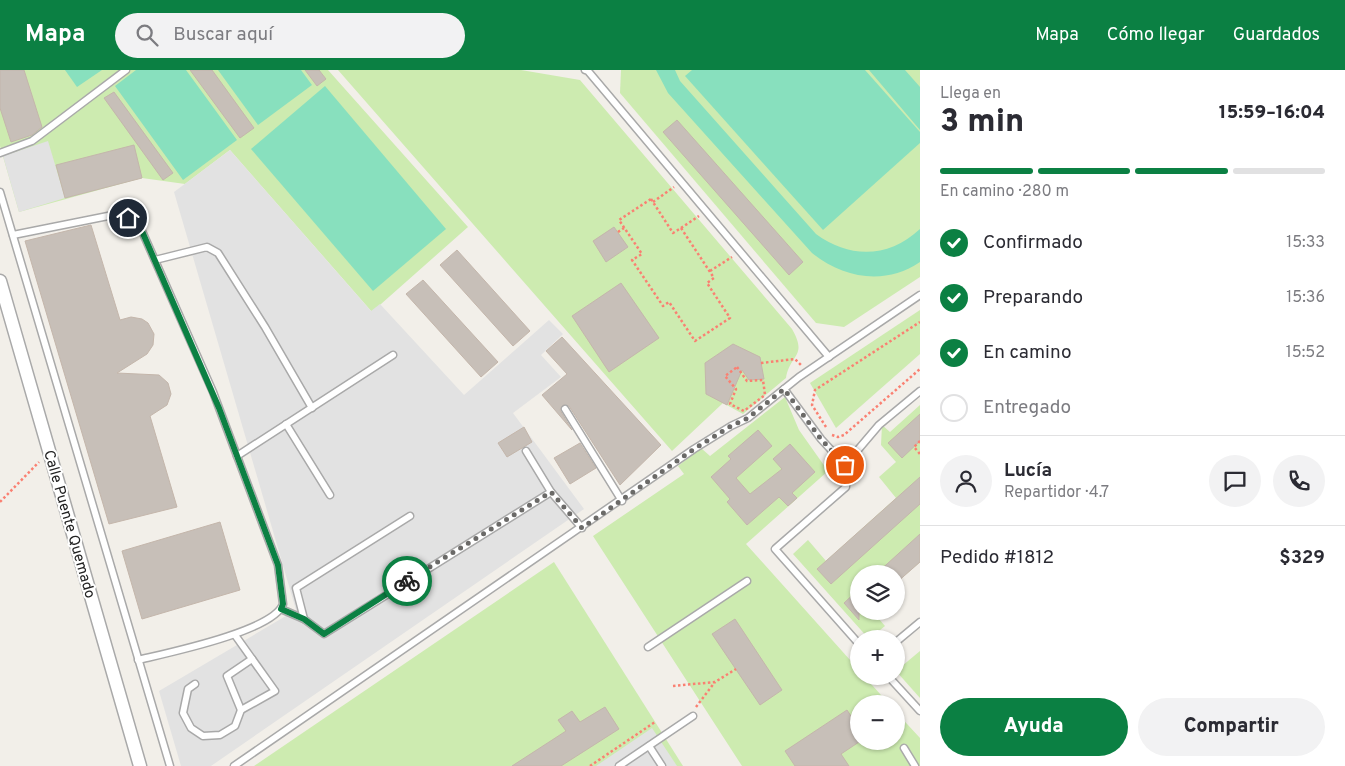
<!DOCTYPE html>
<html lang="es">
<head>
<meta charset="utf-8">
<style>
  body { margin:0; font-family:Overpass,sans-serif; background:#f2f2f3; color:#2b2b33; height:100vh; display:flex; flex-direction:column; font-size:19px; white-space:nowrap }
  * { box-sizing:border-box; margin:0 }
  p { font-size:16px; color:#7c7c81 }
  .icon { flex:none; width:28px; height:28px; fill:none; stroke:currentColor; stroke-width:2; stroke-linecap:round; stroke-linejoin:round }
  .map { position:relative; flex:1; overflow:hidden }
  .details { display:flex; flex-direction:column; background:#fff; width:425px }
  .details>* { flex:none }
  .tools { position:absolute; left:850px; top:495px; display:grid; gap:10px }
  .tools a { display:grid; place-items:center; width:55px; height:55px; border-radius:50%; background:#fff; box-shadow:0 1px 4px #0004; font-size:25px }
  .pin { position:absolute; display:grid; place-items:center; width:42px; height:42px; color:#fff; margin:-21px; border:2px solid #fff; border-radius:50%; box-shadow:0 1px 5px #0007 }
  .courier { position:absolute; display:grid; place-items:center; width:50px; height:50px; margin:-25px; border:4px solid #0b8043; border-radius:50%; background:#fff; color:#222; box-shadow:0 1px 6px #0007 }
  .headline em { font-style:normal; font-weight:800 }
  .headline div { display:flex; flex-direction:column-reverse }
  .headline { display:flex; align-items:center; justify-content:space-between; height:85px; padding:0 20px }
  h1 { font-size:32px; font-weight:800; line-height:38px }
  .bar { display:grid; grid-template-columns:repeat(4,1fr); gap:8px 5px; align-content:center; height:60px; padding:0 20px }
  .bar i { height:6px; border-radius:4px; background:#e1e1e2 }
  .bar .active { background:#0b8043 }
  .bar p { grid-column:span 4 }
  .line { display:flex; align-items:center; gap:12px; padding:0 20px; border-top:1px solid #e1e1e2 }
  .line div { flex:1 }
  .round { display:grid; place-items:center; flex:none; width:52px; height:52px; border-radius:26px; background:#f2f2f3 }
  ol { padding:0 20px; list-style:none }
  li { display:flex; align-items:center; gap:15px; height:55px }
  li p { margin-inline-start:auto }
  li .icon { padding:5px; border-radius:50%; background:#0b8043; color:#fff; stroke-width:4 }
  li:last-child { color:#7c7c81 }
  li i { width:28px; height:28px; border:2px solid #e1e1e2; border-radius:50% }
  .button { display:flex; gap:10px; margin-top:auto; padding:10px 20px }
  .button a { flex:1; height:58px; border-radius:30px; background:#0b8043; color:#fff; font-size:20px; font-weight:800; line-height:58px; text-align:center }
  .button a+a { background:#f2f2f3; color:#2b2b33 }
  header { display:flex; align-items:center; gap:30px; box-sizing:border-box; height:70px; padding:0 25px; background:#0b8043; color:#fff }
  header strong { font-size:24px }
  nav { display:flex; gap:28px; margin-inline-start:auto; font-size:18px }
  .search { width:350px; height:45px; background:#f2f2f3; display:flex; align-items:center; gap:12px; box-sizing:border-box; padding:0 18px; border-radius:28px; color:#7c7c81; font-size:19px }
  main { display:flex; flex:1; min-height:0 }
  .map>svg:first-child { display:block }
</style>
</head>
<body>
<header>
<strong>Mapa</strong>
<div class="search"><svg class="icon" aria-label="search" viewBox="0 0 24 24"><circle cx="10" cy="10" r="6"/><path d="M15 15l6 6"/></svg>Buscar aquí</div>
<nav><a>Mapa</a><a>Cómo llegar</a><a>Guardados</a></nav>
</header>
<main>
<div class="map">
<svg width="920" height="696" viewBox="0 0 920 696">
  <rect width="100%" height="100%" fill="#f2efe9"/>
  <g fill="#cdebb0">
    <polygon points="0,0 328,0 468,157 372,242 230,80 185,114 142,108 19,142 0,76"/>
    <path d="M 338,0 L 521,0 L 580,10 L 792,259 C 808,287 790,284 786,308 L 743,344 L 723,333 L 672,381 Z"/>
    <polygon points="621,0 920,0 920,207 844,257 816,253 620,23"/>
    <polygon points="920,240 920,284 836,358 810,313"/>
    <polygon points="785,327 799,360 828,401 746,474 859,600 859,606 864,606 889,634 859,634 859,671 896,671 896,642 920,668 920,696 742,696 593,466 684,404 678,396 701,378 710,386"/>
    <polygon points="920,335 920,492 896,513 896,504 859,504 859,541 872,541 885,556 869,569 793,484 808,470 826,491 896,428 879,407 896,392 881,375 882,355 890,362"/>
    <polygon points="554,492 683,696 254,696"/>
    <polygon points="920,581 920,628 896,601"/>
  </g>
  <g fill="#88e0be">
    <polygon points="65,0 102,0 77,17"/>
    <polygon points="136,0 186,0 237,70 183,110 115,16"/>
    <polygon points="218,0 301,0 312,15 258,55"/>
    <path d="M 656,0 L 675,0 L 680,11 L 816,164 C 850,189 889,188 920,159 L 920,192 C 885,216 843,208 812,183 L 668,23 Z"/>
    <polygon points="692,0 865,0 920,62 920,73 823,160 685,6"/>
    <polygon points="869,0 905,0 920,17 920,60"/>
    <polygon points="325,16 446,159 373,221 251,79"/>
  </g>
  <g fill="#e2e2e2">
    <polygon points="48,71 65,128 19,142 3,86"/>
    <polygon points="230,80 371,241 380,234 464,325 549,250 563,264 541,285 561,307 513,343 584,439 211,696 181,696 159,621 296,540 174,122"/>
    <polygon points="652,658 677,696 596,696"/>
  </g>
  <g fill="#c7bfb8" stroke="#c4b6ab">
    <polygon points="0,0 24,0 42,57 32,65 11,72 0,38"/>
    <polygon points="190,0 212,0 254,58 240,68"/>
    <polygon points="305,0 319,0 326,9 317,16"/>
    <polygon points="114,22 173,103 163,110 104,28"/>
    <polygon points="677,50 803,192 789,205 663,62"/>
    <polygon points="134,75 142,108 65,128 56,95"/>
    <polygon points="91,155 120,250 131,247 142,249 148,253 154,264 153,275 147,284 117,303 159,305 168,313 171,324 167,335 150,346 177,437 109,454 25,171"/>
    <polygon points="614,157 628,177 606,192 593,171"/>
    <polygon points="457,180 530,261 513,276 440,195"/>
    <polygon points="423,210 498,292 481,307 406,224"/>
    <polygon points="621,213 659,268 609,302 572,246"/>
    <polygon points="562,267 661,375 620,415 569,336 563,335 560,340 572,360 542,325 567,304 546,281"/>
    <polygon points="733,274 760,287 764,309 749,310 742,300 727,335 706,324 705,293"/>
    <polygon points="920,344 920,371 902,388 888,373"/>
    <polygon points="524,357 532,372 507,387 498,373"/>
    <polygon points="758,360 772,376 736,408 750,424 782,399 773,389 790,374 815,402 792,423 797,428 788,436 779,427 747,455 727,432 730,429 711,407 731,389 728,386"/>
    <polygon points="580,373 596,398 570,414 554,388"/>
    <polygon points="920,407 920,434 831,514 817,499"/>
    <polygon points="220,452 240,520 142,549 122,481"/>
    <polygon points="920,464 920,492 896,513 896,504 876,504"/>
    <polygon points="859,519 859,550 844,533"/>
    <polygon points="735,549 782,620 760,635 712,564"/>
    <polygon points="605,637 619,659 561,696 512,696 566,661 558,650 572,641 580,652"/>
    <polygon points="847,640 859,658 859,672 841,684 849,696 795,696 785,681"/>
  </g>
  <g fill="none" stroke-linecap="round" stroke-linejoin="round">
    <defs>
      <g id="lane">
        <polyline points="585,0 588,1 829,287"/>
        <polyline points="0,83 32,71 126,0"/>
        <polyline points="0,122 170,696"/>
        <path d="M 13,165 L 118,144 L 138,152 L 213,322 L 278,495 L 283,534 C 274,561 167,583 138,590"/>
        <polyline points="155,190 207,177 218,183 265,257 312,338"/>
        <polyline points="784,319 821,369 845,395"/>
        <polyline points="565,339 622,431"/>
        <polyline points="286,354 330,425"/>
        <polyline points="526,381 551,422 582,458"/>
        <polyline points="237,386 393,285"/>
        <polyline points="281,539 304,549 324,564 551,422"/>
        <polyline points="304,549 296,518 410,446"/>
        <polyline points="896,572 920,552"/>
        <polyline points="859,574 775,479 846,417 845,395 879,355 920,321"/>
        <polyline points="648,577 747,511"/>
        <polyline points="888,606 920,641"/>
        <polyline points="195,614 188,619 183,643 191,658 203,666 220,665 235,656 241,640 275,621 235,565"/>
        <polyline points="241,640 227,606 252,589"/>
        <polyline points="649,676 662,696"/>
        <polyline points="904,678 915,696"/>
        <polyline points="234,696 694,379 731,356 748,348 799,307 920,225"/>
        <polyline points="619,696 693,646"/>
      </g>
      <polyline id="street" points="0,211 140,696"/>
    </defs>
    <use href="#lane" stroke="#a9a9a9" stroke-width="9"/>
    <use href="#street" stroke="#a9a9a9" stroke-width="15"/>
    <g stroke="#fa8072" stroke-width="2.5" stroke-dasharray="2.5 2.5" stroke-linecap="butt">
      <polygon points="651,129 673,163 681,158 714,208 707,213 730,248 695,271 669,232 663,236 632,190 642,184 619,150"/>
      <polyline points="653,132 674,117"/>
      <polyline points="681,158 699,146"/>
      <polyline points="618,162 624,158"/>
      <polyline points="710,201 732,187"/>
      <polyline points="761,293 795,289 801,295"/>
      <polygon points="737,297 747,311 763,310 765,325 744,341 730,334 736,319 725,306"/>
      <polyline points="826,357 812,335 815,320 920,252"/>
      <polyline points="832,365 838,367 844,365 920,299"/>
      <polyline points="920,371 914,377 920,384"/>
      <polyline points="0,432 39,392"/>
      <polyline points="673,616 715,612 736,599"/>
      <polyline points="696,637 715,612"/>
      <polyline points="590,696 655,652"/>
    </g>
    <use href="#lane" stroke="#fff" stroke-width="6"/>
    <use href="#street" stroke="#fff" stroke-width="12"/>
  </g>
  <g fill="none" stroke-linecap="round" stroke-linejoin="round">
    <polyline stroke="#6b6a68" stroke-width="5" stroke-dasharray="0 9" points="407,511 551,422 582,458 694,379 731,356 748,348 784,319 821,369 845,395"/>
    <polyline stroke="#0b8043" stroke-width="6" points="128,148 138,152 219,338 278,495 283,534 281,539 304,549 324,564 407,511"/>
  </g>
  <g text-anchor="middle" stroke-width="4" stroke-linejoin="round" paint-order="stroke">
    <g font-size="15" fill="#222" stroke="#fff">
      <text transform="translate(70 454) rotate(74)" y="5">Calle Puente Quemado</text>
    </g>
  </g>
</svg>
<div class="tools">
<a><svg class="icon" aria-label="layers" viewBox="0 0 24 24"><path d="M12 4l9 5-9 5-9-5zM3 14l9 5 9-5"/></svg></a>
<a>+</a>
<a>−</a>
</div>
<div class="pin" style="left:845px;top:395px;background:#ea580c"><svg class="icon" aria-label="bag" viewBox="0 0 24 24"><path d="M5 8h14l-1 12H6zM9 8a3 3 0 0 1 6 0"/></svg></div>
<div class="pin" style="left:128px;top:148px;background:#1f2937"><svg class="icon" aria-label="home" viewBox="0 0 24 24"><path d="M3 11l9-7 9 7M6 9v11h12V9"/></svg></div>
<div class="courier" style="left:407px;top:511px"><svg class="icon" aria-label="bike" viewBox="0 0 24 24"><circle cx="6" cy="16" r="4"/><circle cx="18" cy="16" r="4"/><path d="M6 16l4-8h5l3 8M10 8l3 8H6M13 5h3"/></svg></div>
</div>
<section class="details">
<div class="headline"><div><h1>3 min</h1><p>Llega en</p></div><em>15:59–16:04</em></div>
<div class="bar"><i class="active"></i><i class="active"></i><i class="active"></i><i></i><p>En camino · 280 m</p></div>
<ol>
<li><svg class="icon" aria-label="check" viewBox="0 0 24 24"><path d="M5 12l5 5 9-10"/></svg>Confirmado<p>15:33</p></li>
<li><svg class="icon" aria-label="check" viewBox="0 0 24 24"><path d="M5 12l5 5 9-10"/></svg>Preparando<p>15:36</p></li>
<li><svg class="icon" aria-label="check" viewBox="0 0 24 24"><path d="M5 12l5 5 9-10"/></svg>En camino<p>15:52</p></li>
<li><i></i>Entregado</li>
</ol>
<div class="line" style="height:90px"><a class="round"><svg class="icon" aria-label="person" viewBox="0 0 24 24"><circle cx="12" cy="8" r="4"/><path d="M4 21q1-7 8-7t8 7"/></svg></a><div><b>Lucía</b><p>Repartidor · 4.7</p></div><a class="round"><svg class="icon" aria-label="chat" viewBox="0 0 24 24"><path d="M4 5h16v11H9l-5 4z"/></svg></a><a class="round"><svg class="icon" aria-label="phone" viewBox="0 0 24 24"><path d="M5 4h4l2 5-3 2q2 4 5 5l2-3 5 2v4C11 20 4 13 5 4z"/></svg></a></div>
<div class="line" style="height:65px"><div>Pedido #1812</div><b>$329</b></div>
<div class="button"><a>Ayuda</a><a>Compartir</a></div>
</section>
</main>
</body>
</html>
